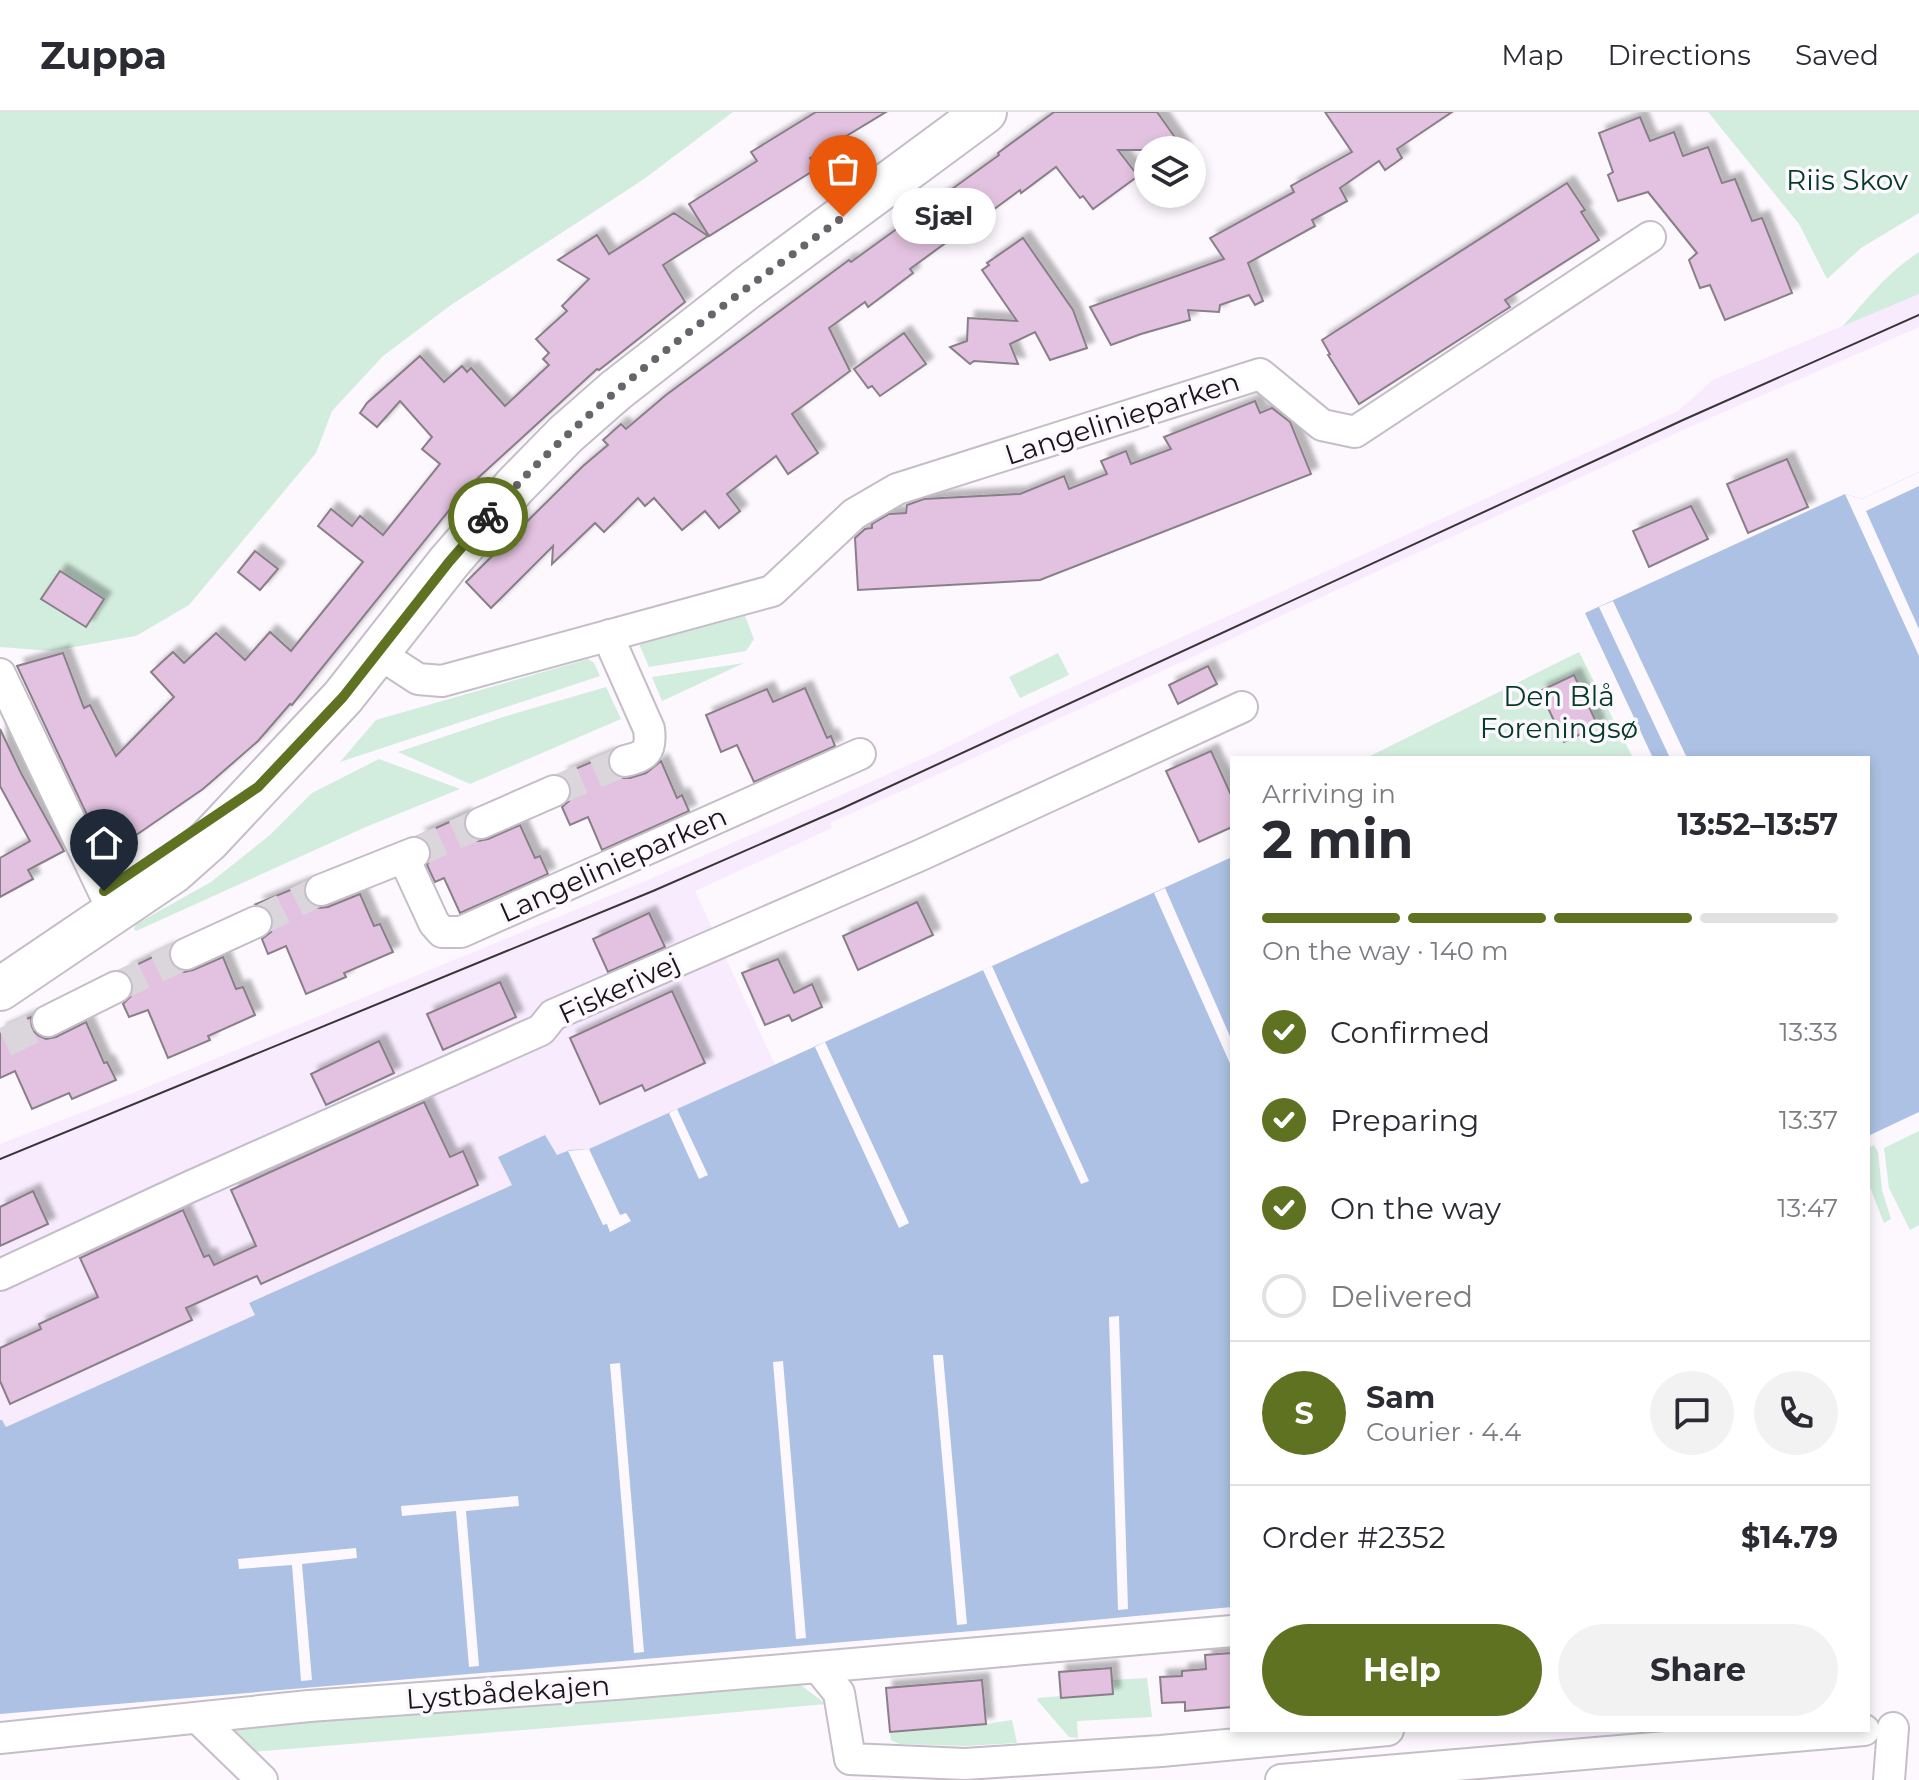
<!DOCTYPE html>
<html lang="en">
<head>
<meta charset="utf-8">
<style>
  body { margin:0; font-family:Montserrat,sans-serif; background:#f2f2f3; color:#2b2b33; height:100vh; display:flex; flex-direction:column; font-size:30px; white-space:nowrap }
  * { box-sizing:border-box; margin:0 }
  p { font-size:26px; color:#7c7c81 }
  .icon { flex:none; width:44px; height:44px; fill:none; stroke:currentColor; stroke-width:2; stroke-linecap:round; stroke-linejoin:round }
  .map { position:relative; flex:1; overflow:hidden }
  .side { position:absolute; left:1230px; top:644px; width:640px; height:976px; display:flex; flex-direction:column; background:#fff; border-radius:0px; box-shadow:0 4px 12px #0003 }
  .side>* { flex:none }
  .tools { position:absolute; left:1134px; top:24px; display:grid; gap:16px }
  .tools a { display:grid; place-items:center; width:72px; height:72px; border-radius:50%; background:#fff; box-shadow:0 4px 12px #0003; font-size:40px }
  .pin { position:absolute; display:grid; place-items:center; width:68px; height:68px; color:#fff; margin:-82px -34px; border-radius:50% 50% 50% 0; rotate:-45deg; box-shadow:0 0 8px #0007 }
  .pin .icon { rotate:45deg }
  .courier { position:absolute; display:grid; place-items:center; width:80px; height:80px; margin:-40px; border:6px solid #5e7222; border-radius:50%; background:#fff; color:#222; box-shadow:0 2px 10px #0007 }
  .bubble { position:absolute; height:56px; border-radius:28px; background:#fff; box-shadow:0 4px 12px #0003; font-size:26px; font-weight:700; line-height:56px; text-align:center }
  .headline em { font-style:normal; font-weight:700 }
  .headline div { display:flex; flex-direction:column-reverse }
  .headline { display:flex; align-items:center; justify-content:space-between; height:136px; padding:0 32px }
  h1 { font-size:52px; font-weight:700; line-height:60px }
  .bar { display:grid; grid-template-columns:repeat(4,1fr); gap:12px 8px; align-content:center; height:96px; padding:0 32px }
  .bar i { height:10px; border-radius:6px; background:#e1e1e2 }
  .bar .on { background:#5e7222 }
  .bar p { grid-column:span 4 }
  .line { display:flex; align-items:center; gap:20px; padding:0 32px; border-top:2px solid #e1e1e2 }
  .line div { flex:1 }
  .round { display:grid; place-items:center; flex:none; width:84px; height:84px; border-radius:42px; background:#f2f2f3 }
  ol { padding:0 32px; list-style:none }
  li { display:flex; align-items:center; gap:24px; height:88px }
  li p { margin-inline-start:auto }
  li .icon { padding:8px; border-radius:50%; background:#5e7222; color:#fff; stroke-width:4 }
  li:last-child { color:#7c7c81 }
  li i { width:44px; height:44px; border:4px solid #e1e1e2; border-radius:50% }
  .cta { display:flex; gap:16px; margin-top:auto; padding:16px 32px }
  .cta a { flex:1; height:92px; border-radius:48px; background:#5e7222; color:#fff; font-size:32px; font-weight:700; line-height:92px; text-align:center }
  .cta a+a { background:#f2f2f3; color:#2b2b33 }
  header { display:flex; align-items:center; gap:48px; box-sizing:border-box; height:112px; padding:0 40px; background:#fff; border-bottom:2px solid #e1e1e2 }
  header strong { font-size:38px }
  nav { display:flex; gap:44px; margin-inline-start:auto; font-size:28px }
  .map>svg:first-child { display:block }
</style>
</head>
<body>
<header>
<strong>Zuppa</strong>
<nav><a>Map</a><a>Directions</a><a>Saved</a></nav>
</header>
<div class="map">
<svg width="1919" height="1668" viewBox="0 0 1919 1668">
  <defs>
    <filter id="shadow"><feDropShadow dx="7" dy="-7" stdDeviation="2" flood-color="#0004"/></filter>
  </defs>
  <rect width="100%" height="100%" fill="#fcf8fe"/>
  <polygon fill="#f7ebfd" points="1919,182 1919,215 1687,316 941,661 830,711 832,716 695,779 775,953 589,1037 570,1038 557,1044 545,1023 512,1073 249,1191 255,1203 6,1316 2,1308 0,1308 0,1032 135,980 648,768 839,684 933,642 1031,594 1678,299 1713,268"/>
  <g fill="#d2ecdd">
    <polygon points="0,0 733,0 644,67 451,193 383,244 332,299 316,341 189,493 136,524 52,539 0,535"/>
    <polygon points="1708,0 1919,0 1919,101 1861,136 1827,167 1799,112"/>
    <path d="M 1919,140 L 1919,182 L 1843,214 C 1867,187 1888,160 1919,140 Z"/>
    <polygon points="745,504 754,527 746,539 649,555 639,532"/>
    <polygon points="1579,540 1633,646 1366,646"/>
    <polygon points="1058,541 1069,563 1020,586 1009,565"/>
    <polygon points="588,547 594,551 600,564 340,650 376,608"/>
    <polygon points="744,551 662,589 652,565"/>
    <polygon points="606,575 621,607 470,672 398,640 503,605"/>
    <polygon points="379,647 460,677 368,714 136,819 134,817 136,812 211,770 270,723 312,681"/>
    <polygon points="1919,1019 1919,1113 1910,1118 1889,1076 1884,1036"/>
    <polygon points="1874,1033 1878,1040 1882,1078 1891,1107 1884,1111 1868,1070 1868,1036"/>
    <polygon points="1147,1566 1152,1605 1077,1609 1078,1626 1069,1625 1037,1588 1038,1586 1061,1584 1062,1586 1113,1582 1112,1568"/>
    <polygon points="798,1571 826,1592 671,1606 250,1640 230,1618 432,1599"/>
    <polygon points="1012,1608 1017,1631 965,1634 899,1632 891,1628 890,1620 986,1612"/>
  </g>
  <g fill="#acc1e3">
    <polygon points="1919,360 1919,1000 1868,1024 1868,646 1653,646 1585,501 1845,382 1862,387"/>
    <polygon points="1232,745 1232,1505 0,1610 0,1308 2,1308 6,1315 255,1203 249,1191 512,1073 498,1045 545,1023 557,1043 570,1038 589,1037"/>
  </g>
  <g fill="#fcf8fe">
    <polygon points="1919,360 1919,374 1866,399 1919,517 1919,544 1845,382 1862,387"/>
    <polygon points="1613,489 1687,646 1670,646 1599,495"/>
    <polygon points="1165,776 1232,929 1232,956 1154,781"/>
    <polygon points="992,854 1089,1069 1081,1072 983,858"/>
    <polygon points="825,930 909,1111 899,1116 815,935"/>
    <polygon points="677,997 708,1063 699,1067 669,1001"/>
    <polygon points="589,1037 620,1103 626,1101 631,1109 610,1120 607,1112 603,1113 568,1039"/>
    <polygon points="1119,1204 1128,1497 1118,1498 1109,1205"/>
    <polygon points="933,1243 943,1243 967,1512 957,1513"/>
    <polygon points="783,1249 806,1526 796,1527 773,1250"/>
    <polygon points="620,1251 644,1540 634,1541 610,1252"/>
    <polygon points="518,1384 519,1394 466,1399 479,1554 469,1555 456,1399 402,1404 401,1394"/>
    <polygon points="356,1436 357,1446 302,1452 312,1568 301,1569 292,1453 239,1457 238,1447"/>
    <polygon points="1232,1495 1232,1505 0,1610 0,1602 996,1517"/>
  </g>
  <g fill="#e2c2e0" stroke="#887f87" stroke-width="2" filter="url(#shadow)">
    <polygon points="816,0 886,0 810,46 816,57 709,124 689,92 757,49 751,40"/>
    <polygon points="1054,0 1157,0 1184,38 1118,38 1138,64 1093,97 1083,84 1080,86 1056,55 1021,81 1020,78 978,109 977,108 910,157 913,161 868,195 865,190 829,216 850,259 792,302 818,341 788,362 776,344 727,382 740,399 719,416 705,399 682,418 654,386 645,394 638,386 604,420 595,411 552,452 553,434 491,496 466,470 583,354 608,333 603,328 621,312 626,317 666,283 849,148 851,150 999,43 998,41"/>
    <polygon points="1325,0 1452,0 1397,37 1402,46 1385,58 1379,49 1340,76 1347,89 1312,108 1315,114 1248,151 1263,189 1255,193 1249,183 1220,193 1219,200 1188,198 1190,208 1141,222 1111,233 1090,195 1224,147 1210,126 1294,80 1291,74 1352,40"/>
    <polygon points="1640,5 1650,29 1674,20 1683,44 1708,35 1722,71 1735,67 1752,109 1762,106 1792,181 1725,208 1710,173 1700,176 1689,148 1697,141 1648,80 1618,89 1608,63 1613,60 1599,21"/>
    <polygon points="1567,71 1585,98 1581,100 1599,128 1505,188 1510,195 1359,292 1328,243 1330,242 1322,228"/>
    <polygon points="674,101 708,124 663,153 685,190 599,258 597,257 467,376 292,593 290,592 258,629 203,677 113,739 103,737 17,554 63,541 84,596 90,593 116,644 174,585 151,560 173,540 184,551 216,521 245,548 270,520 291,539 363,450 318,414 331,397 352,414 360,404 383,423 440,352 422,337 432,325 400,289 377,315 360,301 367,291 420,244 444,270 462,254 467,260 471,256 505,294 549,253 543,247 549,241 536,227 567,199 562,194 589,167 558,148 597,123 609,142"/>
    <polygon points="1023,126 1073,198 1087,236 1050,248 1035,220 1010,232 1018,252 974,249 970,252 950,235 967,229 968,206 1017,209 982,158 989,153 987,151"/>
    <polygon points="904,221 926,252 880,284 872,274 868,276 854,257"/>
    <polygon points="1255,289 1260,301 1272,296 1290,310 1311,362 1040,468 858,478 855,426 865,417 872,416 872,412 889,402 906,401 907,393 924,387 1020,382 1064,364 1069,377 1107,362 1101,349 1126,339 1131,352 1171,337 1164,325"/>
    <polygon points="1787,347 1808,395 1748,421 1727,372"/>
    <polygon points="1691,394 1708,427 1649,455 1633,419"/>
    <polygon points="255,439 278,457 260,478 238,460"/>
    <polygon points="60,459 104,487 86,515 41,487"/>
    <polygon points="1208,554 1217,572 1178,592 1169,573"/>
    <polygon points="1574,563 1598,614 1564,630 1540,579"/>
    <polygon points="805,576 827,626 831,624 835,634 754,670 737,633 721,640 706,603 767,577 773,590"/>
    <polygon points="0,617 21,661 64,739 28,758 33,767 0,785 0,746 30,729 0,674"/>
    <polygon points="1211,639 1232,685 1232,715 1199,730 1166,659"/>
    <polygon points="608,643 608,654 613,662 621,666 630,666 646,661 661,649 677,686 682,683 689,699 602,738 588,705 570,713 562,695 569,689 572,680 571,673 565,665 561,663"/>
    <polygon points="465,703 463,710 465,719 471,726 478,729 488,727 520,713 535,746 540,744 548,762 460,801 444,766 435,770 427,753 432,744 431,735 426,727 418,724"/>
    <polygon points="305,772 303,776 305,785 309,792 318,796 328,795 360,782 374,814 380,812 393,840 344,861 346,865 306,882 286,834 268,842 262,827 271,820 274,811 273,803 266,795 256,792"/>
    <polygon points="917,790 933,823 858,858 843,824"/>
    <polygon points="649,801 665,835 608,860 593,827"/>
    <polygon points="169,837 170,850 176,857 184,860 193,858 223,845 236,877 243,875 255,903 208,924 210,928 168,946 148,898 129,905 123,892 131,884 134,875 132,866 124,859"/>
    <polygon points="778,847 794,881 812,872 822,895 792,909 789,903 765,913 742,861"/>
    <polygon points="500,870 516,905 443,938 427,902"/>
    <polygon points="672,879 705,951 645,979 642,973 600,992 570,926"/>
    <polygon points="31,905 32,918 39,924 46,927 56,925 86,910 104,951 107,950 116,968 72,987 69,981 32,997 15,959 0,966 0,919"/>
    <polygon points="379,929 394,961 326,993 311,962"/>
    <polygon points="424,990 450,1045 463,1039 478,1073 261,1172 257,1164 186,1196 192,1208 10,1292 0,1269 0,1236 41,1217 39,1212 98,1185 80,1146 183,1098 204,1145 209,1143 214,1153 256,1134 231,1078"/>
    <polygon points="33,1079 48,1112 0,1134 0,1095"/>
    <polygon points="1232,1541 1232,1595 1185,1599 1185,1590 1162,1591 1160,1565 1182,1564 1182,1559 1206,1557 1205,1543"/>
    <polygon points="1111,1556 1113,1582 1061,1586 1059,1560"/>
    <polygon points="982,1568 986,1612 890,1620 886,1576"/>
  </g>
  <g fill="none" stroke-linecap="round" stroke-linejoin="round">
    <g stroke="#dad6dc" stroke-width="30" stroke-dasharray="30 15" stroke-linecap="butt">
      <polyline points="554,679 625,649"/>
      <polyline points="414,741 481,711"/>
      <polyline points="256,810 321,778"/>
      <polyline points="116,875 186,842"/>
      <polyline points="5,930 48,909"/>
    </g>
    <defs>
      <g id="street">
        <path d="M 610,523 L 614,538 L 649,617 C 652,640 645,644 625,649"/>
        <polyline points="378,541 418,567 442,569 772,479 854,402 897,377 1260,262 1322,313 1355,320 1650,125"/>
        <polyline points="0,562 114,801"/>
        <polyline points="481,711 554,679"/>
        <polyline points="404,746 434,811 442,820 461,820 860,642"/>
        <polyline points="321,778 414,741"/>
        <polyline points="186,842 256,810"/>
        <polyline points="48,909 116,875"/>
        <polyline points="0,1163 187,1076 541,918 553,903 923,742 1242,595"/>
        <polyline points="818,1555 1232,1519"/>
        <polyline points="198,1606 262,1668"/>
        <polyline points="0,1626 309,1594 616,1572 818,1555 839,1581 850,1647 965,1652 1161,1639 1388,1618"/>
        <polyline points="1281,1668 1864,1618"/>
        <polyline points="1889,1668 1893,1616"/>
      </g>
      <polyline id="secondary" points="0,877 173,760 209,728 343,585 449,450 515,374 566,322 615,279 748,175 985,0"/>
    </defs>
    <use href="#street" stroke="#c5bec8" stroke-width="34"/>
    <use href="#secondary" stroke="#c5bec8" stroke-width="46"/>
    <use href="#street" stroke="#fff" stroke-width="30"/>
    <use href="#secondary" stroke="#fff" stroke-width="42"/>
    <polyline stroke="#383539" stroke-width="2" points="0,1047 653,779 843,696 1683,308 1919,203"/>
  </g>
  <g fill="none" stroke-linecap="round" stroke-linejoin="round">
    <path stroke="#68656a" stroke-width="8" stroke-dasharray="0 14.4" d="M 488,405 C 590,287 719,197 843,105"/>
    <polyline stroke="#5e7222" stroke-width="10" points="104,779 258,675 343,585 449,450 488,405"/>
  </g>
  <g text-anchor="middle" stroke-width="7" stroke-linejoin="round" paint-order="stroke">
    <g font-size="28" fill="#033c26" stroke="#fcf8fe">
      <text x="1847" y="78">Riis Skov</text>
      <text x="1559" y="594">Den Blå<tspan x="1559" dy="32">Foreningsø</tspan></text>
    </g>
    <g font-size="28" fill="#19161a" stroke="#fcf8fe">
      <text transform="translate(1122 306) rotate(-18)" y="10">Langelinieparken</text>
      <text transform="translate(613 752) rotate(-24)" y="10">Langelinieparken</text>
      <text transform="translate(619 876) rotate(-25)" y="10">Fiskerivej</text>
      <text transform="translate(508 1580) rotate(-4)" y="10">Lystbådekajen</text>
    </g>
  </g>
</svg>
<div class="tools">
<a><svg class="icon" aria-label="layers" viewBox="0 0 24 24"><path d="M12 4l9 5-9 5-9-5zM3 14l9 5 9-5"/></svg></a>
</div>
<div class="pin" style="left:843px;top:105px;background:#ea580c"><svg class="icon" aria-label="bag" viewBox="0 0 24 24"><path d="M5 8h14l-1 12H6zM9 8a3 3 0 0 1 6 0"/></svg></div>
<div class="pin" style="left:104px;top:779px;background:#1f2937"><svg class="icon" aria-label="home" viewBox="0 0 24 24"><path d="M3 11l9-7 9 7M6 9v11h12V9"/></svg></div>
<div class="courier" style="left:488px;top:405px"><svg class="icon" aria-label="bike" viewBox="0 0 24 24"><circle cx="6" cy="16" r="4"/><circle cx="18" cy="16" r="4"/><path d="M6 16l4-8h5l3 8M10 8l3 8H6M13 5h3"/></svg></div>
<div class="bubble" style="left:892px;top:76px;width:104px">Sjæl</div>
<section class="side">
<div class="headline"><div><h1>2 min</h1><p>Arriving in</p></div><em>13:52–13:57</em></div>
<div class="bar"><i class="on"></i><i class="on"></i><i class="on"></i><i></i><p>On the way · 140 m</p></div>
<ol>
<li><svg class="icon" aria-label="check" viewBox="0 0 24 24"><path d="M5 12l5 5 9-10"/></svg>Confirmed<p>13:33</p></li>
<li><svg class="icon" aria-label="check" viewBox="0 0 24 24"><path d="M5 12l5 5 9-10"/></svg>Preparing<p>13:37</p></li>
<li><svg class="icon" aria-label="check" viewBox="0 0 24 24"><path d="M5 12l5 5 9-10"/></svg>On the way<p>13:47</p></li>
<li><i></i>Delivered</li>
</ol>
<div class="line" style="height:144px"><b class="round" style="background:#5e7222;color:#fff">S</b><div><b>Sam</b><p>Courier · 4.4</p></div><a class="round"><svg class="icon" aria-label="chat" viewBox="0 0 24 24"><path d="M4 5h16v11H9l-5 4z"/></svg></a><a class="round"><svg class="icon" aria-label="phone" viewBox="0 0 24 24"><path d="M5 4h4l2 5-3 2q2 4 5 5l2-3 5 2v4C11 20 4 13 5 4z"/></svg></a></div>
<div class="line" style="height:104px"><div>Order #2352</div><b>$14.79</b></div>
<div class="cta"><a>Help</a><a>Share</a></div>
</section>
</div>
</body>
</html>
